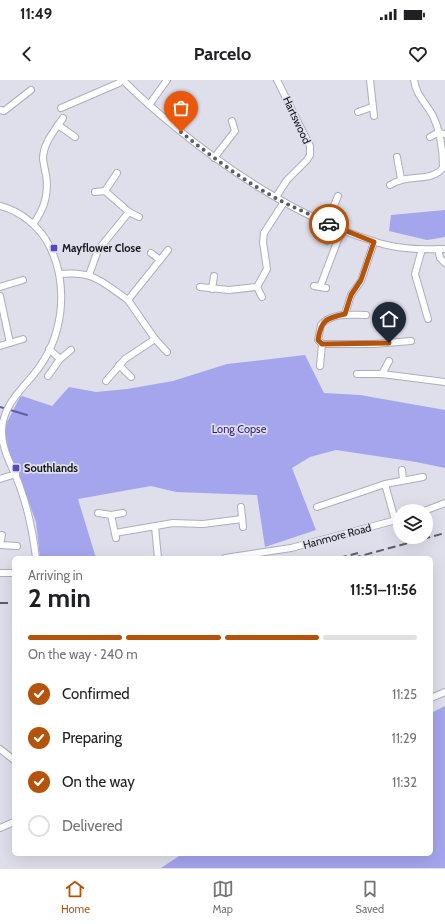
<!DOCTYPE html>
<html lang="en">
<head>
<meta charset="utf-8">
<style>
  body { margin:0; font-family:Cabin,sans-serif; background:#f6f6f6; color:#202124; height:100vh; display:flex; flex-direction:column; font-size:15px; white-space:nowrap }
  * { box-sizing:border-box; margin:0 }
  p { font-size:13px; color:#757577 }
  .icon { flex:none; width:22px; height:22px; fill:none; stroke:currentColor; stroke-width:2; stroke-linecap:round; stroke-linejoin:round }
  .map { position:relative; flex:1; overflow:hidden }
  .sheet { position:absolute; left:12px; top:476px; width:421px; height:300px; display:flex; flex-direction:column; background:#fff; border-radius:6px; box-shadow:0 4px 16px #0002 }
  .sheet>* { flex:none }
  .fabs { position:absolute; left:393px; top:424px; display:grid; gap:8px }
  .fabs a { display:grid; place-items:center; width:40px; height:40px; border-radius:50%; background:#fff; box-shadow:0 4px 16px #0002; font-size:20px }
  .pin { position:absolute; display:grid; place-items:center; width:34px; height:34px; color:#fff; margin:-41px -17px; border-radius:50% 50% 50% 0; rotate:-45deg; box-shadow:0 0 4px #0007 }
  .pin .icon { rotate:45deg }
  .courier { position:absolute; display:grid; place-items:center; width:40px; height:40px; margin:-20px; border:3px solid #b45309; border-radius:50%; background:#fff; color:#222; box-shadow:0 1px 5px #0007 }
  .head em { font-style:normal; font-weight:700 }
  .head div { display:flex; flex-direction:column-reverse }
  .head { display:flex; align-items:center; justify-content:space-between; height:68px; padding:0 16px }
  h1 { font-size:26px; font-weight:700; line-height:30px }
  .bar { display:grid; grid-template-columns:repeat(4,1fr); gap:6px 4px; align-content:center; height:48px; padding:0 16px }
  .bar i { height:5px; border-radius:3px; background:#e0e0e0 }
  .bar .current { background:#b45309 }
  .bar p { grid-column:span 4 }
  ol { padding:0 16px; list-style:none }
  li { display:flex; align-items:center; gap:12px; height:44px }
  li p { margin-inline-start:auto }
  li .icon { padding:4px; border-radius:50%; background:#b45309; color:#fff; stroke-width:4 }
  li:last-child { color:#757577 }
  li i { width:22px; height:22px; border:2px solid #e0e0e0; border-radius:50% }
  .status { display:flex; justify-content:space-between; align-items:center; height:28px; padding:0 20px; background:#fff; direction:ltr }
  .status svg { height:11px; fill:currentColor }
  header { display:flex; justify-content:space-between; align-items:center; height:52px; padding:0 16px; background:#fff; font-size:18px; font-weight:700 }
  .tabs { display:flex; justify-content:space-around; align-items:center; height:56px; border-top:1px solid #e0e0e0; background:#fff; font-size:11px; color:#757577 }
  .tabs a { display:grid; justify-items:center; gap:2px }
  .tabs .current { color:#b45309 }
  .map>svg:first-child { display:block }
</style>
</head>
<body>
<div class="status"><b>11:49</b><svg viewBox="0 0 49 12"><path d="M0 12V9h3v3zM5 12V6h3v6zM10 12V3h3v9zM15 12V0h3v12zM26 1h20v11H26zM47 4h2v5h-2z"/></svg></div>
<header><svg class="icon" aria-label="back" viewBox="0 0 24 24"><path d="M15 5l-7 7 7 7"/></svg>Parcelo<svg class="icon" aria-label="heart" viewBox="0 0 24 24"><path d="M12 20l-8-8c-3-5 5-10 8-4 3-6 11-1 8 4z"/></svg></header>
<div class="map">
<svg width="445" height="788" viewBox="0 0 445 788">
  <rect width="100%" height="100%" fill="#dedfeb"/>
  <g fill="#a4a5ed">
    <polygon points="445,130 445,157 427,160 389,151 391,135"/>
    <polygon points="305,275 324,313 360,315 445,330 445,388 416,382 336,370 310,377 292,388 316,450 265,467 257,415 176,412 151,406 78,419 96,478 40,478 36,442 23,406 8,371 4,348 20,317 22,316 52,326 69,307 96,312 127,309 173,301 227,284"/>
    <polygon points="445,626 445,788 161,788 182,774 431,774 431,633"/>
  </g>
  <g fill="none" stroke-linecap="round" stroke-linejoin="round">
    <polyline stroke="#61609c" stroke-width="2" points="0,327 27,335"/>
    <defs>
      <g id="minor">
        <path d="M 123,0 C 139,17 157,32 175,47 C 234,95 300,138 373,161 C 395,169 422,170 445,169"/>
        <polyline points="370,0 374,36"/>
        <polyline points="149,25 167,0"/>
        <polyline points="61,28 119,3 121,0"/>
        <polyline points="0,30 4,31 31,10"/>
        <polyline points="358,32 372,27"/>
        <polyline points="58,45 75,57"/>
        <polyline points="430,57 437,53 445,54"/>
        <polyline points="397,77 401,99"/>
        <polyline points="214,78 235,51 232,41"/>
        <path d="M 390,105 C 409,93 430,103 443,88 C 443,71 440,51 433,36 C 426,23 416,15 414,0"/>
        <polyline points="105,111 129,132 139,137"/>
        <polyline points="95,112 105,111 117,93"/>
        <polyline points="276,117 287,100 307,80 310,75 310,66 277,0"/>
        <path d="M 0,126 C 21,131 41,148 50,167 C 68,204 64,252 40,286 C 26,307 3,322 2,350 C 1,371 15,390 21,410 C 29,432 33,454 36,478"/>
        <polyline points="327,142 338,116"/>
        <path d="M 33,144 C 44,130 49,113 46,95 C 45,90 44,85 43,79 C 43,63 55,50 63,38"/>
        <polyline points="327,161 334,146"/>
        <polyline points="422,169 415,194 428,239"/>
        <polyline points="438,169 440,178 445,183"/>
        <polyline points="151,173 160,180"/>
        <path d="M 60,194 C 94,191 101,201 128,220 L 168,170"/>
        <polyline points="89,195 98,170 129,132"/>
        <polyline points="314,206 326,208"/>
        <polyline points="0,207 23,200"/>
        <polyline points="200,207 229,210 257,207 267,189 263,162 264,153 284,122"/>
        <polyline points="257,207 262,217"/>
        <polyline points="320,207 342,149"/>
        <polyline points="212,209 214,196"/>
        <polyline points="0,216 10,263"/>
        <polyline points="128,220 155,259 167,272"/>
        <polyline points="345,234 351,215 361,201 374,162"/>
        <path d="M 366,235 C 351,235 332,232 321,245 L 318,260 L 322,264 L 374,264 L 411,261"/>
        <polyline points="0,266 23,259"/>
        <polyline points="49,269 60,279"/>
        <polyline points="119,285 131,297"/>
        <polyline points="320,286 322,264"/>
        <polyline points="357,294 382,294 445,302"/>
        <polyline points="382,294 389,281"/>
        <polyline points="48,296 60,279 71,270"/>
        <polyline points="106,301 125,279 155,259"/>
        <polyline points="402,390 403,400"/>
        <polyline points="0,399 16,394"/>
        <polyline points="385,404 395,440"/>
        <polyline points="241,427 243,447"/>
        <polyline points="317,427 385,404 423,397"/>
        <polyline points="424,431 445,423"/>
        <polyline points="98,433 111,435 123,433"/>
        <polyline points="111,435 116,458"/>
        <polyline points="155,447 158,478"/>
        <polyline points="115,453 173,443 203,444 242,439"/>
        <polyline points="0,465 17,466"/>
        <polyline points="0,465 2,455"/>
        <polyline points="225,478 291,468 400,439"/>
        <polyline points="0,493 14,493"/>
        <polyline points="431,618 445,612"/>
        <polyline points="0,669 14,680"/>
        <polyline points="0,748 14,742"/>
      </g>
    </defs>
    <use href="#minor" stroke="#adaeba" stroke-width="8"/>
    <use href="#minor" stroke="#fff" stroke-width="6"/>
    <g stroke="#5e5f66" stroke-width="2" stroke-dasharray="8 4" stroke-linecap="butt">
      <polyline points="339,478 358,473"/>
      <polyline points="353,478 445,453"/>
      <polyline points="0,523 14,523"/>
    </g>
  </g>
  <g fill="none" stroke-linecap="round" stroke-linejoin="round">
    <path stroke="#5c5d64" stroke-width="4" stroke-dasharray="0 7.2" d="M 181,52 C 213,78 248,104 285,123 C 299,130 314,136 329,144"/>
    <path stroke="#b45309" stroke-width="5" d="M 329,144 L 374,162 L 361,200 L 351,215 L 345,234 C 326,238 321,240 318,260 L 322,264 L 389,263"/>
  </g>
  <g fill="#5647bf" stroke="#dedfeb" stroke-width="1.5">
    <rect x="50" y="164" width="8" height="8" rx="2"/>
    <rect x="12" y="384" width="8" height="8" rx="2"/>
  </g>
  <g text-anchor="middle" stroke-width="3.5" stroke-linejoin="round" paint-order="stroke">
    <g font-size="11" fill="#16171b" stroke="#dedfeb">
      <text transform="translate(297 40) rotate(65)" y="4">Hartswood</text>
      <text transform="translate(337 456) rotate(-15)" y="4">Hanmore Road</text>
    </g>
    <g font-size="11" font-weight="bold" fill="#16171b" stroke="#dedfeb" text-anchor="start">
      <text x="62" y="172">Mayflower Close</text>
      <text x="24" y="392">Southlands</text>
    </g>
    <g font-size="11" fill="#2f197e" stroke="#dedfeb">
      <text x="239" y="353">Long Copse</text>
    </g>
  </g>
</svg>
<div class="fabs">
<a><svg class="icon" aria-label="layers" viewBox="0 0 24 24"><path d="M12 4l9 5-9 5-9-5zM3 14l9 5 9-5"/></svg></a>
</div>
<div class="pin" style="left:181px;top:52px;background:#ea580c"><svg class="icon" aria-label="bag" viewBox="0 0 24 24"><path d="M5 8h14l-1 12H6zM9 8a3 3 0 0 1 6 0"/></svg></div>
<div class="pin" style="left:389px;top:263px;background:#1f2937"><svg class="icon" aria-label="home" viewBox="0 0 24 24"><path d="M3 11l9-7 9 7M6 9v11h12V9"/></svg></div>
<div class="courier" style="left:329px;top:144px"><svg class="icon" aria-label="car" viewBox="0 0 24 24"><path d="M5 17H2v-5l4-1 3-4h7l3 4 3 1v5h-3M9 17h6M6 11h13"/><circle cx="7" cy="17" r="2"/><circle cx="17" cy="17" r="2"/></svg></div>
<section class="sheet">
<div class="head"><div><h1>2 min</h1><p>Arriving in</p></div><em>11:51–11:56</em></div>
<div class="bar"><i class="current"></i><i class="current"></i><i class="current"></i><i></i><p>On the way · 240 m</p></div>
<ol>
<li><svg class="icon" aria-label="check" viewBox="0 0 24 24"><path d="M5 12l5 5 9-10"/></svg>Confirmed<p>11:25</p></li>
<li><svg class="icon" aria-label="check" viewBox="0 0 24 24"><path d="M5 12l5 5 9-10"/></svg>Preparing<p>11:29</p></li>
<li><svg class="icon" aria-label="check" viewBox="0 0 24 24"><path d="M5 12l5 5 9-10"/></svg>On the way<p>11:32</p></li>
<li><i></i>Delivered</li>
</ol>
</section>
</div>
<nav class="tabs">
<a class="current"><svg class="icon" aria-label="home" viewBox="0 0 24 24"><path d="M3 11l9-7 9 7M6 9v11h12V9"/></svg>Home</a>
<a><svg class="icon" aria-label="map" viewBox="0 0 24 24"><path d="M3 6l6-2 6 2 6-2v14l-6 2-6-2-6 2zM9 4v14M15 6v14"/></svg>Map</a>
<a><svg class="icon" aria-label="saved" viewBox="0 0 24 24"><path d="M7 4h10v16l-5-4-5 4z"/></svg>Saved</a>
</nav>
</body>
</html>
